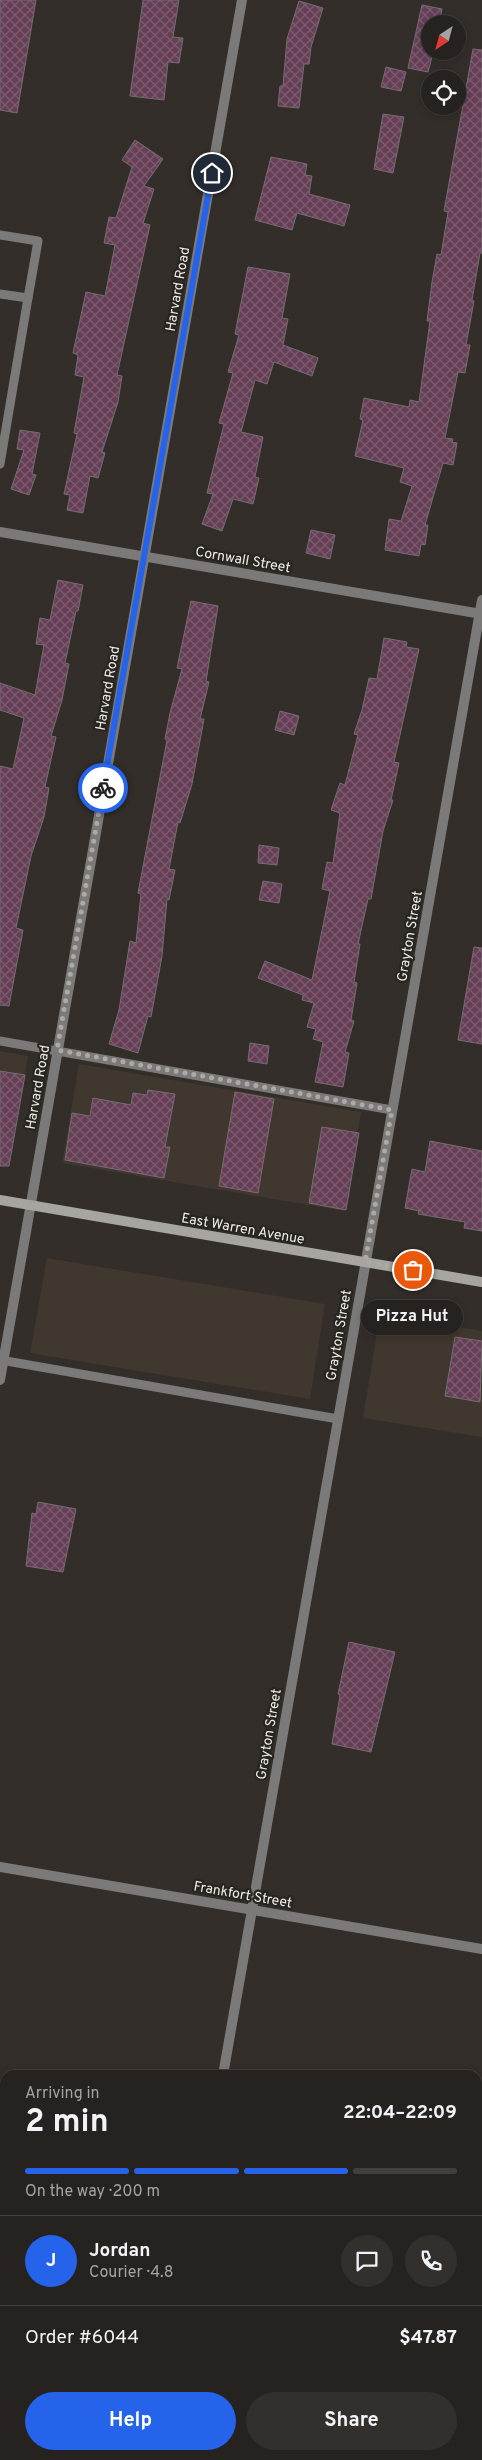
<!DOCTYPE html>
<html lang="en">
<head>
<meta charset="utf-8">
<style>
  body { margin:0; font-family:Overpass,sans-serif; background:#322f2d; color:#f1f3f6; height:100vh; display:flex; flex-direction:column; font-size:19px; white-space:nowrap }
  * { box-sizing:border-box; margin:0 }
  p { font-size:16px; color:#a4a4a5 }
  .icon { flex:none; width:28px; height:28px; fill:none; stroke:currentColor; stroke-width:2; stroke-linecap:round; stroke-linejoin:round }
  .map { position:relative; flex:1; overflow:hidden }
  .panel { position:absolute; left:0px; top:2070px; width:482px; height:390px; display:flex; flex-direction:column; background:#262220; border-radius:15px 15px 0 0; box-shadow:0 2px 8px #0003,0 0 0 1px #423f3e }
  .panel>* { flex:none }
  .needle { width:32px; rotate:216deg }
  .fabs { position:absolute; left:421px; top:15px; display:grid; gap:10px }
  .fabs a { display:grid; place-items:center; width:45px; height:45px; border-radius:50%; background:#262220; box-shadow:0 2px 8px #0003,0 0 0 1px #423f3e; font-size:25px }
  .pin { position:absolute; display:grid; place-items:center; width:42px; height:42px; color:#fff; margin:-21px; border:2px solid #fff; border-radius:50%; box-shadow:0 1px 5px #0007 }
  .courier { position:absolute; display:grid; place-items:center; width:50px; height:50px; margin:-25px; border:4px solid #2563eb; border-radius:50%; background:#fff; color:#222; box-shadow:0 1px 6px #0007 }
  .bubble { position:absolute; height:35px; border-radius:18px; background:#262220; box-shadow:0 2px 8px #0003,0 0 0 1px #423f3e; font-size:16px; font-weight:700; line-height:35px; text-align:center }
  .overview em { font-style:normal; font-weight:700 }
  .overview div { display:flex; flex-direction:column-reverse }
  .overview { display:flex; align-items:center; justify-content:space-between; height:85px; padding:0 25px }
  h1 { font-size:32px; font-weight:700; line-height:38px }
  .bar { display:grid; grid-template-columns:repeat(4,1fr); gap:8px 5px; align-content:center; height:60px; padding:0 25px }
  .bar i { height:6px; border-radius:4px; background:#423f3e }
  .bar .on { background:#2563eb }
  .bar p { grid-column:span 4 }
  .line { display:flex; align-items:center; gap:12px; padding:0 25px; border-top:1px solid #423f3e }
  .line div { flex:1 }
  .round { display:grid; place-items:center; flex:none; width:52px; height:52px; border-radius:26px; background:#322f2d }
  .cta { display:flex; gap:10px; margin-top:auto; padding:10px 25px }
  .cta a { flex:1; height:58px; border-radius:30px; background:#2563eb; color:#fff; font-size:20px; font-weight:700; line-height:58px; text-align:center }
  .cta a+a { background:#322f2d; color:#f1f3f6 }
  .map>svg:first-child { display:block }
</style>
</head>
<body>
<div class="map">
<svg width="482" height="2460" viewBox="0 0 482 2460">
  <defs>
    <pattern id="building-cross-hatch" width="8" height="8" patternUnits="userSpaceOnUse" patternTransform="scale(1.25)"><rect width="8" height="8" fill="#663f57"/><path d="M0 0l8 8M0 8l8-8" fill="none" stroke="#7c5b6f"/></pattern>
  </defs>
  <rect width="100%" height="100%" fill="#332e2a"/>
  <g fill="#40372e">
    <polygon points="0,1051 28,1056 10,1155 0,1153"/>
    <polygon points="79,1064 361,1112 344,1211 62,1163"/>
    <polygon points="47,1258 325,1304 310,1399 30,1353"/>
    <polygon points="380,1314 482,1331 482,1437 363,1418"/>
  </g>
  <g fill="url(#building-cross-hatch)" stroke="#746d71">
    <polygon points="0,0 36,0 17,113 0,110"/>
    <polygon points="143,0 179,0 173,37 183,38 179,63 168,62 164,100 130,96"/>
    <polygon points="299,1 323,8 311,47 309,64 304,64 299,108 278,106 280,86 283,86 287,39"/>
    <polygon points="422,5 442,9 439,24 430,24 430,52 433,53 428,72 408,68"/>
    <polygon points="473,49 482,50 482,253 480,253 472,300 474,301 466,345 470,345 465,373 458,372 445,438 453,439 452,442 457,443 453,465 443,463 425,525 428,525 425,545 421,544 419,556 385,550 389,519 401,521 412,486 400,482 404,468 355,456 363,420 360,419 364,398 409,407 410,400 419,402 430,321 427,321 432,282 437,254 441,255 448,212 444,211"/>
    <polygon points="386,67 406,72 401,91 381,87"/>
    <polygon points="383,114 404,117 393,173 374,169"/>
    <polygon points="135,140 163,159 144,186 154,189 143,223 150,225 117,375 122,376 118,402 102,452 105,453 98,478 90,476 83,513 67,510 70,495 64,494 77,434 74,433 84,377 75,375 78,355 73,353 86,292 105,296 115,245 104,243 109,217 116,218 132,167 122,160"/>
    <polygon points="271,157 307,164 305,175 312,176 309,194 350,205 344,226 297,213 292,230 255,220"/>
    <polygon points="248,267 290,274 282,318 288,319 283,345 318,358 312,376 274,362 267,384 255,380 241,432 263,437 255,477 259,478 253,504 233,499 222,531 202,524 213,494 207,493 224,424 219,423 233,373 228,372 239,335 235,334"/>
    <polygon points="20,430 40,433 32,474 36,475 29,495 11,489 24,450 17,449"/>
    <polygon points="311,530 335,535 330,559 306,553"/>
    <polygon points="58,580 83,585 78,611 76,611 65,663 69,664 62,700 51,736 56,737 45,787 49,788 44,817 31,856 16,928 23,930 9,1006 0,1005 0,766 13,769 24,718 0,710 0,683 35,695 44,645 36,644 40,618 50,620"/>
    <polygon points="191,601 218,606 206,681 209,682 200,719 204,719 192,784 180,823 178,822 169,869 175,870 169,900 167,899 162,956 151,1017 148,1016 138,1053 109,1044 119,1010 130,941 136,943 141,894 138,893 167,740 165,739 170,713 182,669 177,668"/>
    <polygon points="384,638 407,642 406,647 419,649 394,762 399,763 391,800 393,800 383,831 371,899 368,899 358,944 360,944 354,982 357,983 351,1020 354,1021 345,1052 349,1053 343,1087 315,1082 323,1042 313,1039 316,1029 307,1027 314,1003 302,1000 303,995 258,978 265,961 312,980 330,891 322,889 327,862 333,863 340,813 331,810 340,783 345,785 358,735 354,734 362,710 369,678 377,679"/>
    <polygon points="280,711 299,716 294,735 275,730"/>
    <polygon points="259,845 279,848 277,865 258,863"/>
    <polygon points="263,881 282,884 279,903 259,900"/>
    <polygon points="474,947 482,948 482,1044 458,1040"/>
    <polygon points="250,1043 269,1046 267,1064 248,1061"/>
    <polygon points="0,1071 25,1075 9,1166 0,1166"/>
    <polygon points="148,1090 175,1094 165,1147 170,1147 164,1178 65,1160 72,1113 90,1116 93,1098 131,1105 133,1093 147,1095"/>
    <polygon points="235,1092 274,1099 258,1193 219,1186"/>
    <polygon points="322,1127 359,1133 346,1210 309,1203"/>
    <polygon points="430,1141 482,1151 482,1231 464,1228 465,1222 418,1214 419,1211 405,1208 412,1169 425,1172"/>
    <polygon points="455,1337 482,1341 480,1402 445,1396"/>
    <polygon points="38,1502 76,1509 63,1572 26,1566 32,1513 36,1514"/>
    <polygon points="349,1642 395,1652 371,1752 332,1744 340,1695 338,1694"/>
  </g>
  <g fill="none" stroke-linecap="round" stroke-linejoin="round">
    <g stroke="#7c7a78" stroke-width="9">
      <polyline points="0,235 38,241 28,298"/>
      <polyline points="0,294 28,298 0,464"/>
      <polyline points="0,1041 392,1110"/>
      <polyline points="0,1360 338,1419"/>
    </g>
    <g stroke="#7c7a78" stroke-width="10">
      <polyline points="0,532 482,614"/>
      <polyline points="0,1380 242,0"/>
      <polyline points="0,1867 482,1949"/>
      <polyline points="223,2075 482,600"/>
      <polyline points="478,2377 482,2352"/>
      <polyline points="155,2460 156,2455"/>
      <polyline points="463,2460 464,2455"/>
    </g>
    <polyline stroke="#a7a5a0" stroke-width="10" points="0,1200 482,1282"/>
  </g>
  <g fill="none" stroke-linecap="round" stroke-linejoin="round">
    <polyline stroke="#adaaa6" stroke-width="5" stroke-dasharray="0 9" points="103,788 57,1050 392,1110 365,1262 413,1270"/>
    <polyline stroke="#2563eb" stroke-width="6" points="103,788 212,173"/>
  </g>
  <g text-anchor="middle" stroke-width="4.5" stroke-linejoin="round" paint-order="stroke">
    <g font-size="14" fill="#efece9" stroke="#292520">
      <text transform="translate(177 289) rotate(-80)" y="5">Harvard Road</text>
      <text transform="translate(243 559) rotate(10)" y="5">Cornwall Street</text>
      <text transform="translate(107 688) rotate(-80)" y="5">Harvard Road</text>
      <text transform="translate(409 936) rotate(-80)" y="5">Grayton Street</text>
      <text transform="translate(37 1087) rotate(-80)" y="5">Harvard Road</text>
      <text transform="translate(243 1228) rotate(10)" y="5">East Warren Avenue</text>
      <text transform="translate(338 1335) rotate(-80)" y="5">Grayton Street</text>
      <text transform="translate(268 1734) rotate(-80)" y="5">Grayton Street</text>
      <text transform="translate(243 1894) rotate(10)" y="5">Frankfort Street</text>
    </g>
  </g>
</svg>
<div class="fabs">
<a><svg class="needle" viewBox="-14 -14 28 28"><path d="M0-13l5 13h-10z" fill="#e53935"/><path d="M0 13l5-13h-10z" fill="#a4a4a5"/></svg></a>
<a><svg class="icon" aria-label="locate" viewBox="0 0 24 24"><circle cx="12" cy="12" r="6"/><path d="M12 2v4M12 18v4M2 12h4M18 12h4"/></svg></a>
</div>
<div class="pin" style="left:413px;top:1270px;background:#ea580c"><svg class="icon" aria-label="bag" viewBox="0 0 24 24"><path d="M5 8h14l-1 12H6zM9 8a3 3 0 0 1 6 0"/></svg></div>
<div class="pin" style="left:212px;top:173px;background:#1f2937"><svg class="icon" aria-label="home" viewBox="0 0 24 24"><path d="M3 11l9-7 9 7M6 9v11h12V9"/></svg></div>
<div class="courier" style="left:103px;top:788px"><svg class="icon" aria-label="bike" viewBox="0 0 24 24"><circle cx="6" cy="16" r="4"/><circle cx="18" cy="16" r="4"/><path d="M6 16l4-8h5l3 8M10 8l3 8H6M13 5h3"/></svg></div>
<div class="bubble" style="left:361px;top:1300px;width:102px">Pizza Hut</div>
<section class="panel">
<div class="overview"><div><h1>2 min</h1><p>Arriving in</p></div><em>22:04–22:09</em></div>
<div class="bar"><i class="on"></i><i class="on"></i><i class="on"></i><i></i><p>On the way · 200 m</p></div>
<div class="line" style="height:90px"><b class="round" style="background:#2563eb;color:#fff">J</b><div><b>Jordan</b><p>Courier · 4.8</p></div><a class="round"><svg class="icon" aria-label="chat" viewBox="0 0 24 24"><path d="M4 5h16v11H9l-5 4z"/></svg></a><a class="round"><svg class="icon" aria-label="phone" viewBox="0 0 24 24"><path d="M5 4h4l2 5-3 2q2 4 5 5l2-3 5 2v4C11 20 4 13 5 4z"/></svg></a></div>
<div class="line" style="height:65px"><div>Order #6044</div><b>$47.87</b></div>
<div class="cta"><a>Help</a><a>Share</a></div>
</section>
</div>
</body>
</html>
